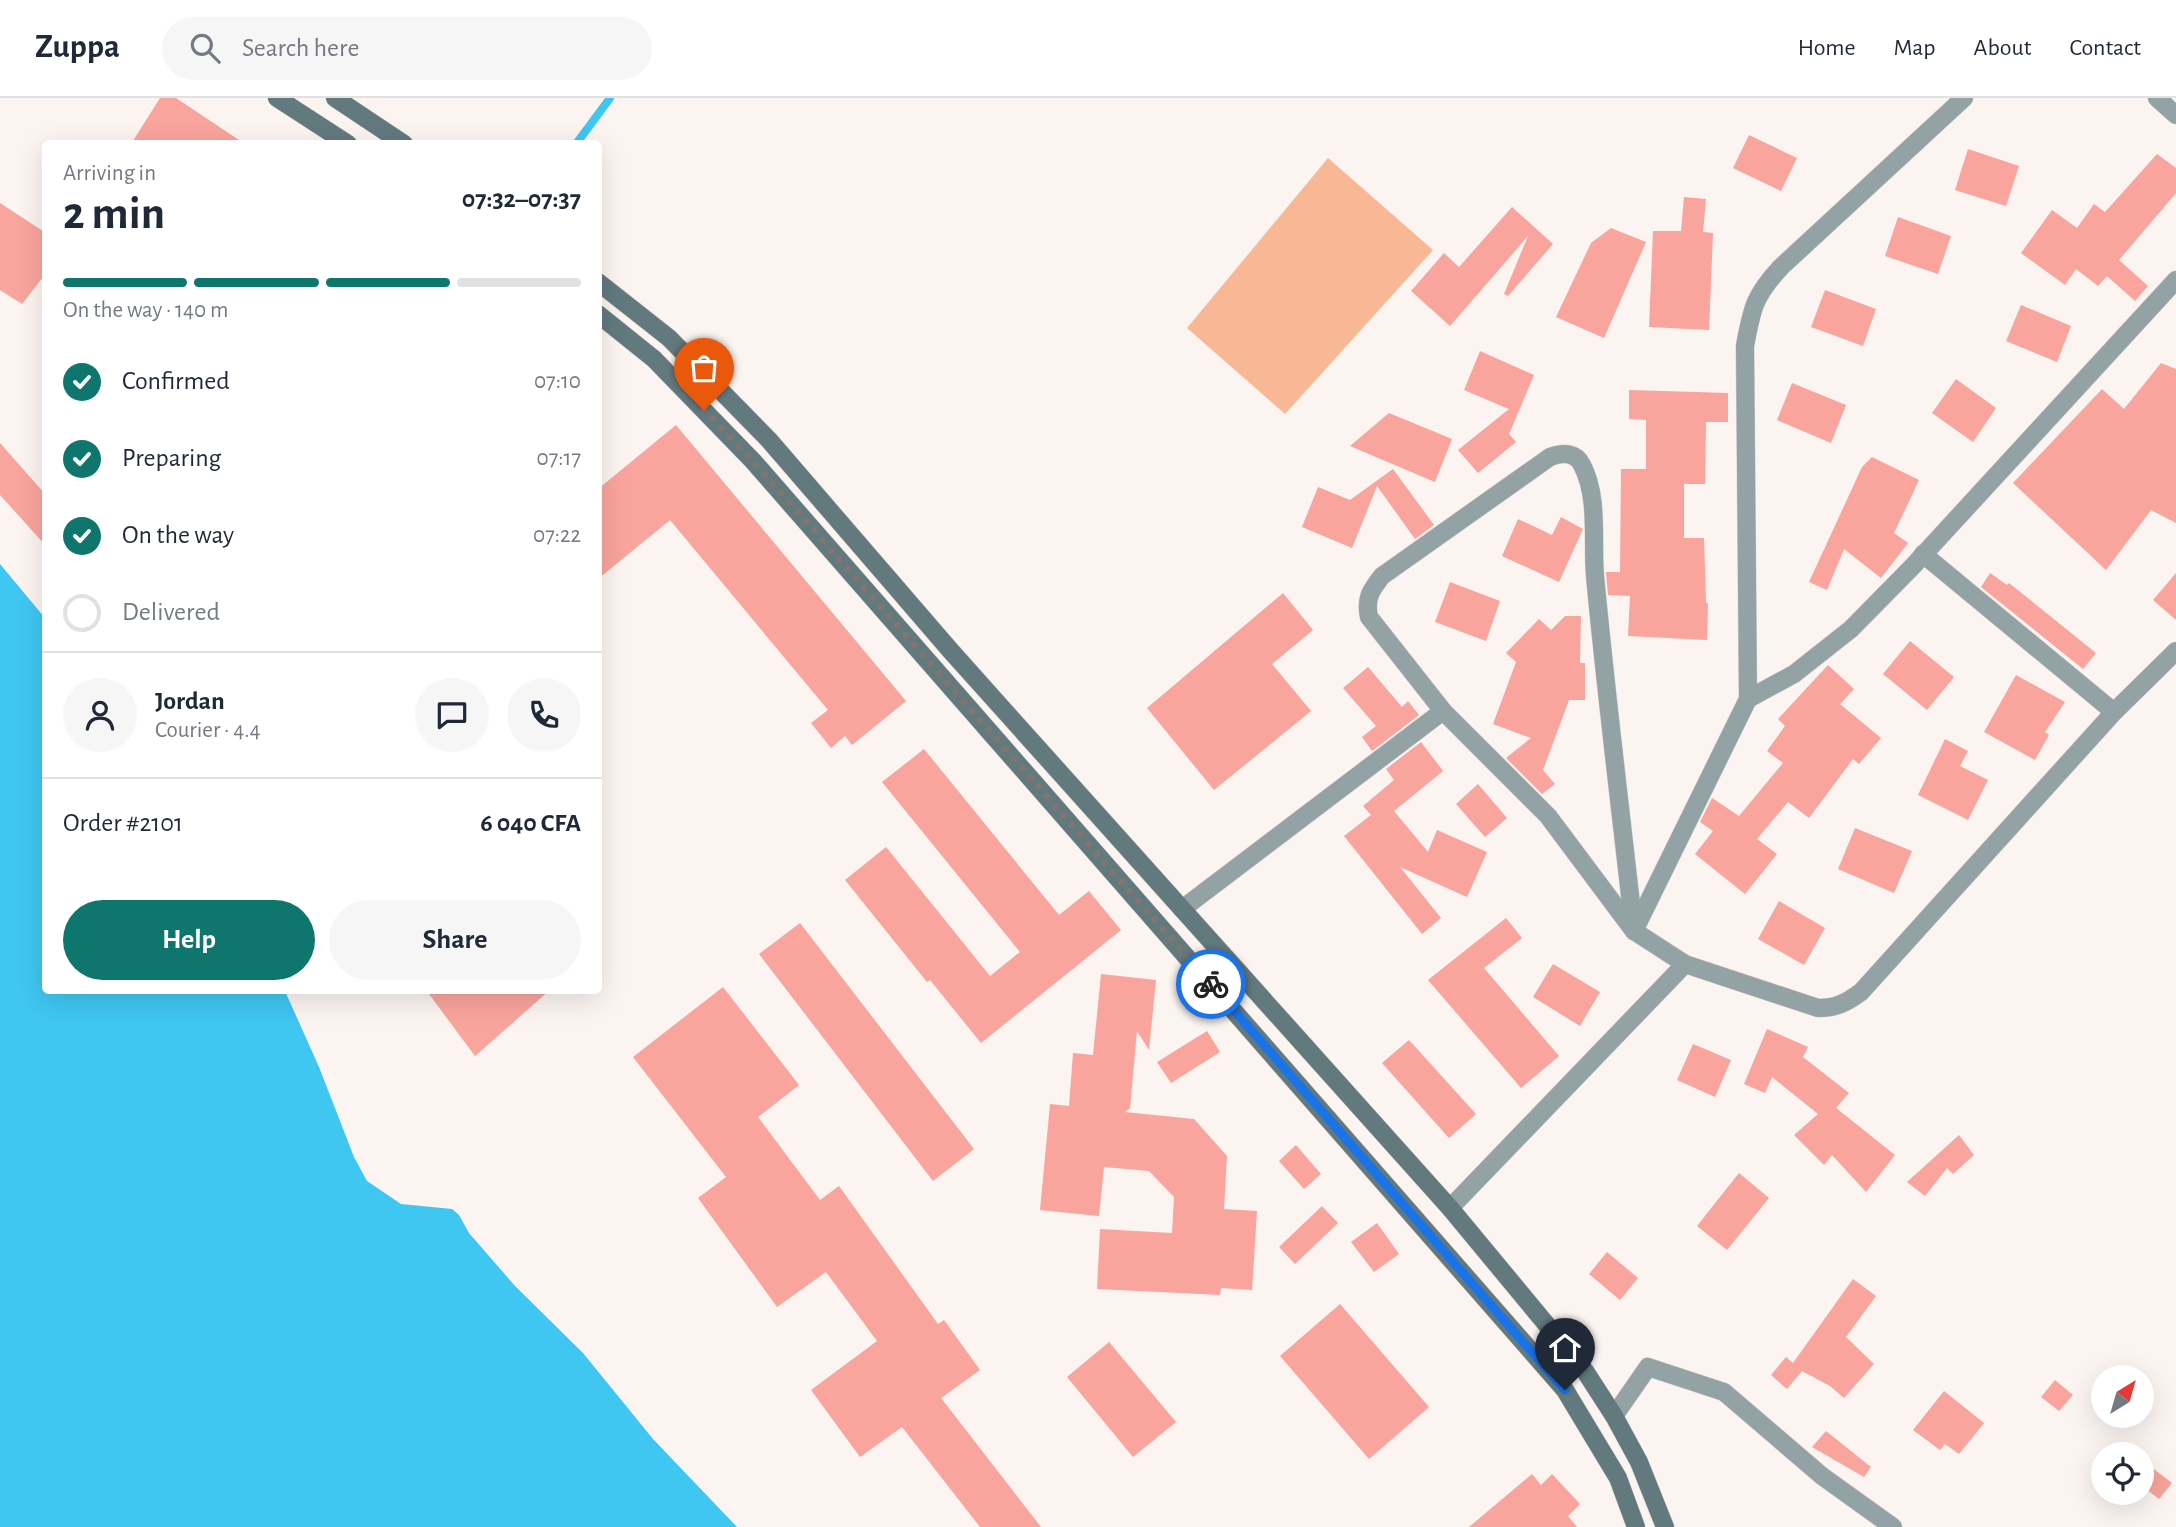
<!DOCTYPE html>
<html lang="en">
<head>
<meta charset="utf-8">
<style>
  body { margin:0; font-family:"Alegreya Sans",sans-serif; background:#f6f6f7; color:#1f2937; height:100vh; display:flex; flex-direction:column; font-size:26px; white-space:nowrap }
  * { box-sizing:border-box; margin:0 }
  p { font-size:23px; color:#747a83 }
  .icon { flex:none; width:38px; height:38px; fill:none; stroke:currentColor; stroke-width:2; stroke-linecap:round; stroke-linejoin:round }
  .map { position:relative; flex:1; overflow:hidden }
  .panel { position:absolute; left:42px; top:42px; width:560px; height:854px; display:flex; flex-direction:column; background:#fff; border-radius:7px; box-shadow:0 7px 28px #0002 }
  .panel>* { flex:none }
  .needle { width:46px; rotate:37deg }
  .buttons { position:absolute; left:2091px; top:1267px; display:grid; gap:14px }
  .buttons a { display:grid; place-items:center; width:63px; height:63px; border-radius:50%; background:#fff; box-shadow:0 7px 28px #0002; font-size:35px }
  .pin { position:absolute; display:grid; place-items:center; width:60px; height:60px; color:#fff; margin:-72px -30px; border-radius:50% 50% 50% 0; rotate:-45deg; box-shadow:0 0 7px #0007 }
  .pin .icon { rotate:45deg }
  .courier { position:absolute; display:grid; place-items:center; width:70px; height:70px; margin:-35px; border:5px solid #1a73e8; border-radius:50%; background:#fff; color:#222; box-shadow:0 2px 9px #0007 }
  .head em { font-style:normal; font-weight:700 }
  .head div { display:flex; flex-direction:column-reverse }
  .head { display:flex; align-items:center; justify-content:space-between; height:119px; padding:0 21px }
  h1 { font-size:46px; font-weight:700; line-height:52px }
  .bar { display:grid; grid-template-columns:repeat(4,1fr); gap:10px 7px; align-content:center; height:84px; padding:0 21px }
  .bar i { height:9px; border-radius:5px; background:#e0e1e3 }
  .bar .current { background:#0f766e }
  .bar p { grid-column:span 4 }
  .line { display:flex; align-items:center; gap:18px; padding:0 21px; border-top:2px solid #e0e1e3 }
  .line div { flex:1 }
  .round { display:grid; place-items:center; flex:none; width:74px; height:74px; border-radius:37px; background:#f6f6f7 }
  ol { padding:0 21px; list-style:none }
  li { display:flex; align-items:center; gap:21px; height:77px }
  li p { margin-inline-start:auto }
  li .icon { padding:7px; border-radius:50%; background:#0f766e; color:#fff; stroke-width:4 }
  li:last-child { color:#747a83 }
  li i { width:38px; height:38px; border:4px solid #e0e1e3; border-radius:50% }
  .primary-button { display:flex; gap:14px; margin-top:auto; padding:14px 21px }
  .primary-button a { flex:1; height:80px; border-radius:42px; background:#0f766e; color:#fff; font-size:28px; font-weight:700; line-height:80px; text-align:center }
  .primary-button a+a { background:#f6f6f7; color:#1f2937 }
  header { display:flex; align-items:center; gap:42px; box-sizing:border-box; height:98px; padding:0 35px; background:#fff; border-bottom:2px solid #e0e1e3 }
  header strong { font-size:33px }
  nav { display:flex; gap:38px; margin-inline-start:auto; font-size:24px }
  .search { width:490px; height:63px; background:#f6f6f7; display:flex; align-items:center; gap:18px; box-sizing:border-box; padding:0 24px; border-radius:38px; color:#747a83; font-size:26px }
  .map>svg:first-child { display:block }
</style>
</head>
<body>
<header>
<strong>Zuppa</strong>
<div class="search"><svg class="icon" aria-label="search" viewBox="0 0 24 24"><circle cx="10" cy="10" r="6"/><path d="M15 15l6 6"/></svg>Search here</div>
<nav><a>Home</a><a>Map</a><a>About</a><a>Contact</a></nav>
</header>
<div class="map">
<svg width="2176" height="1429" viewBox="0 0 2176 1429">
  <rect width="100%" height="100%" fill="#fbf4f1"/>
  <polygon fill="#f9b895" points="1328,60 1433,152 1285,316 1187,230"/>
  <polygon fill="#3fc6f1" points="0,466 45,520 46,892 285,893 319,969 354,1059 367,1083 401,1106 452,1111 459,1117 469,1135 515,1188 583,1255 653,1341 737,1429 0,1429"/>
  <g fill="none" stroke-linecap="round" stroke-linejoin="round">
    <polyline stroke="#3fc6f1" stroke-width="8" points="576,46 610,0"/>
  </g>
  <g fill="#f9a49d">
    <polygon points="160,0 176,0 245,46 131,46"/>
    <polygon points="1749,37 1797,60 1781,93 1733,70"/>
    <polygon points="1968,51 2019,68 2006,108 1955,92"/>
    <polygon points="2157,56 2176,70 2176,95 2119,162 2148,188 2135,203 2107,178 2098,188 2076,171 2065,187 2021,155 2052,112 2077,130 2094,106 2105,114"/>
    <polygon points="1684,99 1706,101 1703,134 1713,135 1709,232 1649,229 1653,133 1681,133"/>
    <polygon points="0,105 46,135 46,175 22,206 0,192"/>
    <polygon points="1512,109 1553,146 1508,198 1504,196 1528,138 1450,228 1411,193 1444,155 1459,169"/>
    <polygon points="1898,119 1951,138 1938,176 1885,158"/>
    <polygon points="1611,130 1646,144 1604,240 1556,219 1591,145"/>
    <polygon points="1825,192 1876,211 1863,248 1811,229"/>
    <polygon points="2021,207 2071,228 2057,264 2006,243"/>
    <polygon points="1480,253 1534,277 1509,336 1516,344 1478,375 1458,352 1509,311 1464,292"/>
    <polygon points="2161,265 2176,271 2176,425 2151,412 2106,472 2013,385 2102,291 2124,311"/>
    <polygon points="1956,281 1996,310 1973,344 1932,315"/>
    <polygon points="1792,285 1846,307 1831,345 1777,322"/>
    <polygon points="1629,292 1728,295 1728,324 1706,324 1705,386 1684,386 1684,440 1704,440 1706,505 1708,505 1707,542 1628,538 1630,498 1608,497 1606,474 1620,474 1621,371 1646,371 1646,322 1629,321"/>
    <polygon points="1389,315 1452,341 1435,384 1350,348"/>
    <polygon points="676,327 906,603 852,647 845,638 831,650 811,625 828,612 670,422 598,481 598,391"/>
    <polygon points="0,345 46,397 46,448 0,397"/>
    <polygon points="1872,359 1919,382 1894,435 1908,445 1881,480 1844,451 1827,492 1809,484 1862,369"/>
    <polygon points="1393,371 1434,427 1415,441 1377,388 1352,450 1302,429 1318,389 1350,402"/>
    <polygon points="1561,419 1583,431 1559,484 1502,458 1518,421 1552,437"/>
    <polygon points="1990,475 2007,487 2009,485 2096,555 2083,571 1981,489"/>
    <polygon points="2176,475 2176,522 2153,502"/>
    <polygon points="1450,484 1500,503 1486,543 1435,524"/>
    <polygon points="1283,495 1313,532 1272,566 1311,613 1214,692 1147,610"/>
    <polygon points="1565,518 1581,518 1580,565 1585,565 1585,602 1569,602 1543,672 1555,686 1542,696 1506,660 1531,640 1493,626 1516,564 1506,555 1539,521 1551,532"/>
    <polygon points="1910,543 1954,579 1927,612 1883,576"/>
    <polygon points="1828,567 1854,591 1840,606 1881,640 1859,666 1853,661 1809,720 1788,704 1757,741 1777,756 1745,796 1695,756 1713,733 1700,724 1712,700 1739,718 1783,665 1767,653 1785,628 1778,621"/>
    <polygon points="1368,569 1402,609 1408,603 1419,617 1372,653 1362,639 1376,628 1343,590"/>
    <polygon points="2016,577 2065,604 2045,634 2049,637 2035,662 1984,634"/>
    <polygon points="1945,641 1968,653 1960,668 1988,682 1968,722 1918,697"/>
    <polygon points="1421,644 1443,673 1394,713 1428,754 1437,732 1487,754 1467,799 1400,769 1441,820 1422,836 1344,738 1371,717 1363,708 1394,682 1386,671"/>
    <polygon points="924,651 1059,817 1089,793 1121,832 981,945 930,882 927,884 845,782 886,749 990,878 1020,854 882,684"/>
    <polygon points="1478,686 1507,720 1485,739 1456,706"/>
    <polygon points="1855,730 1912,753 1894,795 1838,771"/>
    <polygon points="1779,803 1825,830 1804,867 1758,841"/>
    <polygon points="1506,820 1522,840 1484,870 1559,958 1521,990 1428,882"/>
    <polygon points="800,825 974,1051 933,1083 759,856"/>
    <polygon points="1553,866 1600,894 1580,928 1533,899"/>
    <polygon points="1101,876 1156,882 1149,952 1137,933 1130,1010 1125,1014 1194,1021 1227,1058 1224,1111 1257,1113 1252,1192 1221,1190 1220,1197 1097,1191 1100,1131 1172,1135 1174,1099 1149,1073 1104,1069 1099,1118 1040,1112 1050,1006 1069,1008 1073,955 1093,957"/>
    <polygon points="723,889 799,987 758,1019 820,1102 839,1088 938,1226 944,1222 980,1272 941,1300 1041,1429 980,1429 902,1329 860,1359 811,1292 877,1243 826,1174 777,1209 698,1100 726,1079 633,959"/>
    <polygon points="426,892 550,892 475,958"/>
    <polygon points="1767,931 1808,949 1803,959 1849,995 1836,1010 1895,1057 1866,1094 1832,1057 1824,1067 1794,1037 1818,1016 1772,979 1765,995 1744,986"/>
    <polygon points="1207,933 1220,954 1171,985 1157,964"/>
    <polygon points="1409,942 1476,1016 1449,1040 1382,965"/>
    <polygon points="1693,946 1731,962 1715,999 1677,982"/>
    <polygon points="1959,1037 1974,1057 1953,1076 1947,1070 1925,1098 1907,1084"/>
    <polygon points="1296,1047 1321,1076 1304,1091 1279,1063"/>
    <polygon points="1739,1075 1769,1100 1727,1152 1697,1128"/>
    <polygon points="1322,1108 1338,1125 1295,1166 1279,1149"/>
    <polygon points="1377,1125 1399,1156 1374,1174 1351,1144"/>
    <polygon points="1607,1154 1638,1180 1620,1202 1589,1176"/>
    <polygon points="1853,1181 1876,1198 1846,1239 1874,1266 1844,1300 1830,1288 1802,1273 1787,1291 1771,1277 1786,1259 1793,1265"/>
    <polygon points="1340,1206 1429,1309 1369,1361 1280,1258"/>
    <polygon points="1109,1244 1176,1324 1133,1359 1067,1279"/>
    <polygon points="2055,1282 2073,1297 2059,1313 2041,1299"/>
    <polygon points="1944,1293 1984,1325 1959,1356 1945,1346 1940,1352 1913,1332"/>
    <polygon points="1826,1333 1871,1369 1864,1379 1812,1349"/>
    <polygon points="2142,1362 2172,1385 2159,1401 2142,1388"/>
    <polygon points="1532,1376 1541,1387 1552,1376 1580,1406 1568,1418 1577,1429 1469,1429"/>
  </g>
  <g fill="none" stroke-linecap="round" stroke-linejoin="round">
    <defs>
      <g id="minor">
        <polyline points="2157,0 2176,17"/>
        <polyline points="1923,456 2114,614"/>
        <polyline points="1748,601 1794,576 1851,531 1913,468 2176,182"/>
        <path d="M 1443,613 L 1369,519 C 1365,500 1371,492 1382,478 L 1550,359 C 1563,354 1576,354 1582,367 C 1599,399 1592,443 1595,478 C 1606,596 1621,715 1634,833"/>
        <polyline points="1182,811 1443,613 1548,718 1634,833"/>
        <path d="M 1685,866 L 1818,910 C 1836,910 1846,905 1861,894 L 2114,614 L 2176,553"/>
        <path d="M 1450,1110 L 1685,866 L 1634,833 L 1748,601 L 1745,248 C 1752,210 1754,198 1781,169 L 1964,0"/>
        <polyline points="1614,1318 1648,1269 1724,1294 1822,1378 1893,1429"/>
      </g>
      <g id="secondary">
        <polyline points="277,0 348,46"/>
        <polyline points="335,0 404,46"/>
        <polyline points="598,184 669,240 769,342 950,552 1450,1110 1585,1273 1614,1318 1639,1364 1665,1429"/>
        <polyline points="598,216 654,261 753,363 1565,1292 1618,1380 1636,1429"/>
      </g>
    </defs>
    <use href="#minor" stroke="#d9d1cd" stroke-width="19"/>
    <use href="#secondary" stroke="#d9d1cd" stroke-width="19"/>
    <use href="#minor" stroke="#92a2a5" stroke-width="18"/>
    <use href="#secondary" stroke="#62797e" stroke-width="18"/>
  </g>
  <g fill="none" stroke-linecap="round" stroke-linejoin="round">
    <polyline stroke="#807570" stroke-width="7" stroke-dasharray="0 12.6" points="704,312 753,363 1211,886"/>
    <polyline stroke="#1a73e8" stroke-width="9" points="1211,886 1565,1292"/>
  </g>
</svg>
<div class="buttons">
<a><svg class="needle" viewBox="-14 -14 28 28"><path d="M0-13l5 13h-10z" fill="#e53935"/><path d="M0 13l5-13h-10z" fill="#747a83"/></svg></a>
<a><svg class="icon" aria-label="locate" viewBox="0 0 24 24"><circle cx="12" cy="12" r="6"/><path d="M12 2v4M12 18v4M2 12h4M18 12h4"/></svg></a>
</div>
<div class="pin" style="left:704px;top:312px;background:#ea580c"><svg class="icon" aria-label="bag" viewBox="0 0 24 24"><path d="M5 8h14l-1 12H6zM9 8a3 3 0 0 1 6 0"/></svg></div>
<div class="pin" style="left:1565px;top:1292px;background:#1f2937"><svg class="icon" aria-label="home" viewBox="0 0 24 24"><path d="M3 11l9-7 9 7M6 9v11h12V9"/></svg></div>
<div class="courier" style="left:1211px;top:886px"><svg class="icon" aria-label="bike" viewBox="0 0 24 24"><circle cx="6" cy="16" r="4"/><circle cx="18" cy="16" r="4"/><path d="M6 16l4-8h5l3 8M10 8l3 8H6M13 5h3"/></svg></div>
<section class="panel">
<div class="head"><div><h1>2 min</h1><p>Arriving in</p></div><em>07:32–07:37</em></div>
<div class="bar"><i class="current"></i><i class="current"></i><i class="current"></i><i></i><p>On the way · 140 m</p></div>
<ol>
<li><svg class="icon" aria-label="check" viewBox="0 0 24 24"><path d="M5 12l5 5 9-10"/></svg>Confirmed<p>07:10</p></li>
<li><svg class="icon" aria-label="check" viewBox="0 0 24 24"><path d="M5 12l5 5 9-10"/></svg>Preparing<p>07:17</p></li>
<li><svg class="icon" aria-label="check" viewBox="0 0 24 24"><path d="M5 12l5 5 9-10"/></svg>On the way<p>07:22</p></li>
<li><i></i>Delivered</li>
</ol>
<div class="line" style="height:126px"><a class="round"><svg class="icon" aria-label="person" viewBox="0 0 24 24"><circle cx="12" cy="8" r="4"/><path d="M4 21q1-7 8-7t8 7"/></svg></a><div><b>Jordan</b><p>Courier · 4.4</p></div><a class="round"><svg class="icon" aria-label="chat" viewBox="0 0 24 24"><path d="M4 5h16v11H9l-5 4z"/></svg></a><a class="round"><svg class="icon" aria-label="phone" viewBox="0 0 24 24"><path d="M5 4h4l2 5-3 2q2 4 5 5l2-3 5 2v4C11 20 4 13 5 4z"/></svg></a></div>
<div class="line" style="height:91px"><div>Order #2101</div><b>6 040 CFA</b></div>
<div class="primary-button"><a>Help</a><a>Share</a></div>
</section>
</div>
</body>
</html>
